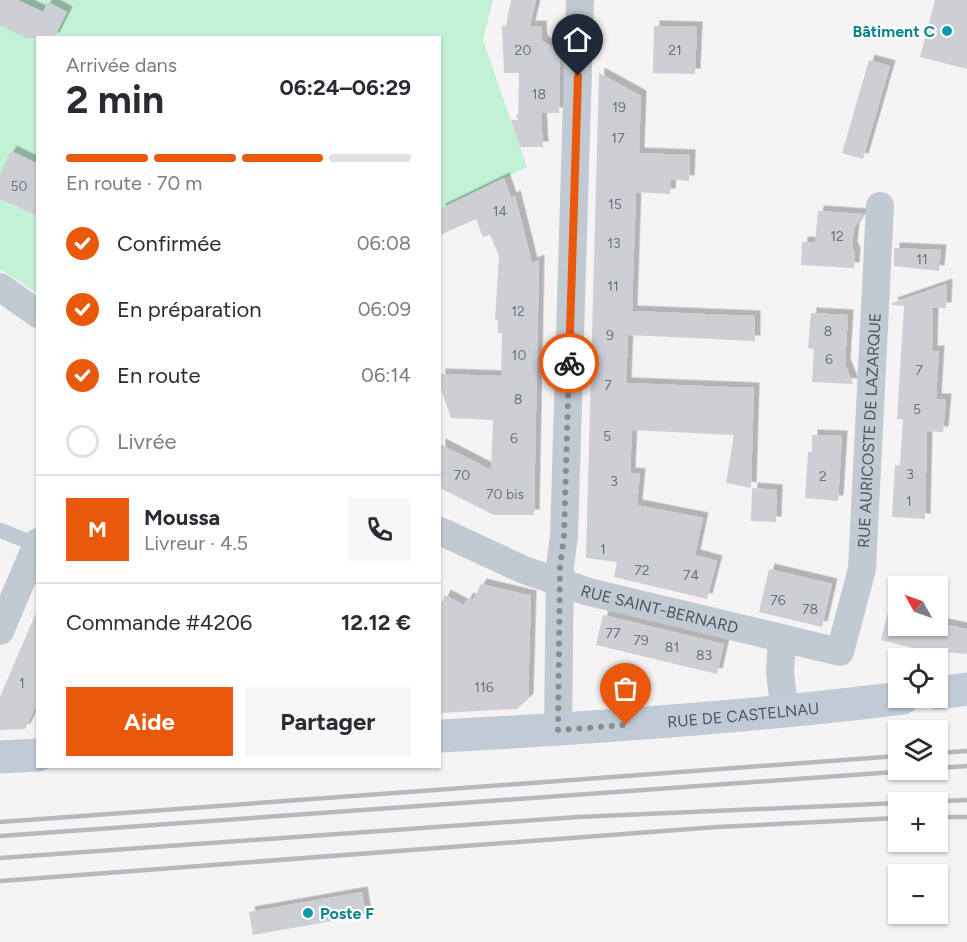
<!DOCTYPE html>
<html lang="fr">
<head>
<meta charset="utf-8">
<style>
  body { margin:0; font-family:Figtree,sans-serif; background:#f7f7f7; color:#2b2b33; height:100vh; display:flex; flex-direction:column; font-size:22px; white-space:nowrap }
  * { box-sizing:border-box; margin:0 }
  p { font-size:20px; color:#7c7c81 }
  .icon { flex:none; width:33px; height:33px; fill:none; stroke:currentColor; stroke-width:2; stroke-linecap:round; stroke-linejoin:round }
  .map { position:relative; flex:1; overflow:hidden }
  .drawer { position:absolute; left:36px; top:36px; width:405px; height:732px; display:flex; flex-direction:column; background:#fff; border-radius:0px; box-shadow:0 2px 4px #0004 }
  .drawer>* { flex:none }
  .needle { width:39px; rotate:310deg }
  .buttons { position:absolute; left:888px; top:576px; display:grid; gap:12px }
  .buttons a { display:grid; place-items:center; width:60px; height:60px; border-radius:0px; background:#fff; box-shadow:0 2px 4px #0004; font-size:30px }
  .pin { position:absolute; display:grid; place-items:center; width:51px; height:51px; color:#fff; margin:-62px -26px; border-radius:50% 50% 50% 0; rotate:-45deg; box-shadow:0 0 6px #0007 }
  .pin .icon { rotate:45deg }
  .courier { position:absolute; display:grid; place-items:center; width:60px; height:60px; margin:-30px; border:4px solid #ea580c; border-radius:50%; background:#fff; color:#222; box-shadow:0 2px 8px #0007 }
  .headline em { font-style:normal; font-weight:700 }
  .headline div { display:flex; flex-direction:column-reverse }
  .headline { display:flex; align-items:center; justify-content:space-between; height:102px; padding:0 30px }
  h1 { font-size:39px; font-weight:700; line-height:45px }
  .bar { display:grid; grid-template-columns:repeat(4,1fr); gap:9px 6px; align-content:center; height:72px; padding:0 30px }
  .bar i { height:8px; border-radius:4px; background:#e1e1e2 }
  .bar .on { background:#ea580c }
  .bar p { grid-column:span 4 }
  .line { display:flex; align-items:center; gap:15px; padding:0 30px; border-top:2px solid #e1e1e2 }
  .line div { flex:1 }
  .round { display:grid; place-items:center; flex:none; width:63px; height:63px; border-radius:0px; background:#f7f7f7 }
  ol { padding:0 30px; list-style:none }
  li { display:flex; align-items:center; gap:18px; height:66px }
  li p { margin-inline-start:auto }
  li .icon { padding:6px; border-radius:50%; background:#ea580c; color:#fff; stroke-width:4 }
  li:last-child { color:#7c7c81 }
  li i { width:33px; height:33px; border:3px solid #e1e1e2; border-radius:50% }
  .button { display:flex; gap:12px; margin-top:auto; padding:12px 30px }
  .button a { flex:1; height:69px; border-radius:0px; background:#ea580c; color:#fff; font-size:24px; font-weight:700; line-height:69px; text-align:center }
  .button a+a { background:#f7f7f7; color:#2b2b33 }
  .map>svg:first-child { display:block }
</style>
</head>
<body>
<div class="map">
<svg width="967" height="942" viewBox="0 0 967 942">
  <defs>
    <filter id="shadow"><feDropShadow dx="5.5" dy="-5.5" stdDeviation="0" flood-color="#0004"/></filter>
  </defs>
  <rect width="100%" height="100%" fill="#f5f3f3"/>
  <polygon fill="#c3f1d5" points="0,0 493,0 483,40 527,167 440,209 440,38 38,38 37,293 0,269"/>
  <g fill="#cdcfd5" filter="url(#shadow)">
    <polygon points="0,0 18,0 43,12 48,2 67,12 54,38 26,38 0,25"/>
    <polygon points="511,0 536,0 530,26 541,26 542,41 560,51 559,113 541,113 543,147 520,147 511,120 518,120 519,73 504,73 502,25 506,26"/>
    <polygon points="935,0 967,0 967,69 920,57"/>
    <polygon points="654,26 697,27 695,74 653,73"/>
    <polygon points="869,60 890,66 863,159 842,153"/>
    <polygon points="599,73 641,96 639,153 690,155 689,181 671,179 670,194 636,192 632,311 755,316 755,341 628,335 626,383 754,388 751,488 726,483 734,435 632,430 630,473 640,474 637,505 703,518 695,555 717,561 707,599 614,577 617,562 586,558"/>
    <polygon points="11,151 38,164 38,216 0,199 0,174"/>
    <polygon points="504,178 511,198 515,196 532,263 539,260 534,515 494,515 440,488 440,444 491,470 493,420 451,418 440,386 440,374 501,376 502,333 498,333 498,320 495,320 499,256 490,235 483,237 476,219 440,235 440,209"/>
    <polygon points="818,211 863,214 854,228 852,247 855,253 854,268 801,265 802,242 815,243"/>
    <polygon points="894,248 941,250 939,271 894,266"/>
    <polygon points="947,284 946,308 933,308 932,351 939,351 936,399 946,399 943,432 927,431 925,519 892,517 895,465 900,466 903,419 897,419 904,306 892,305 892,303"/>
    <polygon points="811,313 848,315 845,364 853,384 812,382 814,349 808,348"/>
    <polygon points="812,435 842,436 838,501 805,498 808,452 812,452"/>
    <polygon points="752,488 777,490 776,522 751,521"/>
    <polygon points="769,569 832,584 822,627 759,612"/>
    <polygon points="481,584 531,596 528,699 517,709 440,713 440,608 445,595 464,605 468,598 473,600"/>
    <polygon points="38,608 38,702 25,729 0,730 0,697"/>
    <polygon points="888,612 898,614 898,626 938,626 938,623 967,629 967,654 945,652 945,656 881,640"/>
    <polygon points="603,615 724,644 717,674 596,645"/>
    <polygon points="362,892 366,915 253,935 249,912"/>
  </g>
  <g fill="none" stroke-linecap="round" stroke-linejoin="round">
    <polyline stroke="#c1cad2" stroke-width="15" points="0,530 36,545"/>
    <g stroke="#c1cad2" stroke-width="28">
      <polyline points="0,287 38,314"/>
      <path id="s1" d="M 440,531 L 524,570 L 589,592 L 840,652 L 862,569 L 880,206"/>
      <polyline points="0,631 38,542"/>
      <polyline points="782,638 780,673 785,712"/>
      <polyline points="558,730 560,566 564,536 580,0"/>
    </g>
    <g stroke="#c1cbd6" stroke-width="33">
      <polyline points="938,693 967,689"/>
      <path id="s2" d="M 440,736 C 594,728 749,717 903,698"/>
      <polyline points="0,757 38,755"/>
    </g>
    <g stroke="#b5b8bd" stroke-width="4.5">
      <polyline points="938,753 967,751"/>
      <polyline points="938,768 967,766"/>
      <polyline points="938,817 967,817"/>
      <polyline points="0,822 898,756"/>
      <polyline points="0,836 922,770"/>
      <polyline points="0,858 578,817 967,800"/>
      <polyline points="0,881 717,827 898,818"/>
    </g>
  </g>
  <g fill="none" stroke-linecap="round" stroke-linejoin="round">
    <polyline stroke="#868d94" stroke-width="6" stroke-dasharray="0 10.8" points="569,363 564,536 560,567 558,730 626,725"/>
    <polyline stroke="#ea580c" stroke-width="8" points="569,363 578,76"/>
  </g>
  <g fill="#0f9aa8" stroke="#fff" stroke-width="2">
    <circle cx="947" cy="31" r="6"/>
    <circle cx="308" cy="913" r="6"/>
  </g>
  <g text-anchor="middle" stroke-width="4.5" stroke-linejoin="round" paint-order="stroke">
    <g font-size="14" fill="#6b747e">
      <text x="523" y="55">20</text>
      <text x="675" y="55">21</text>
      <text x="539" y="99">18</text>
      <text x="619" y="112">19</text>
      <text x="618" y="143">17</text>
      <text x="19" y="191">50</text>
      <text x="615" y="209">15</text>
      <text x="500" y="216">14</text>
      <text x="837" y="241">12</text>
      <text x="614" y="248">13</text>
      <text x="922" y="264">11</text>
      <text x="613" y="291">11</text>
      <text x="518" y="316">12</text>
      <text x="828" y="336">8</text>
      <text x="610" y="340">9</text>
      <text x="519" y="360">10</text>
      <text x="829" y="364">6</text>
      <text x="919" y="375">7</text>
      <text x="608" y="390">7</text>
      <text x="518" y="404">8</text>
      <text x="917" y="414">5</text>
      <text x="607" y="441">5</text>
      <text x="514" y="443">6</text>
      <text x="910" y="479">3</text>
      <text x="462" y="480">70</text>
      <text x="823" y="481">2</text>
      <text x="614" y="486">3</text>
      <text x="505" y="499">70 bis</text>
      <text x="909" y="506">1</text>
      <text x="603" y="554">1</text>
      <text x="642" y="575">72</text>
      <text x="691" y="580">74</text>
      <text x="778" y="605">76</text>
      <text x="810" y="614">78</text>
      <text x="613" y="638">77</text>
      <text x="641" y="645">79</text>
      <text x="672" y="652">81</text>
      <text x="704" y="660">83</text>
      <text x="22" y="688">1</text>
      <text x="484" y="692">116</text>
    </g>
    <g font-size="16" font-weight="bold" fill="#0d838f" stroke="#fff" text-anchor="end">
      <text x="935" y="37">Bâtiment C</text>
      <text x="320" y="919" text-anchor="start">Poste F</text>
    </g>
    <g font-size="16" fill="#4a5661" stroke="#fff">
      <text dy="6" stroke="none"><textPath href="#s1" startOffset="644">RUE AURICOSTE DE LAZARQUE</textPath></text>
      <text dy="6" stroke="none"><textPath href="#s1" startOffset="234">RUE SAINT-BERNARD</textPath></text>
      <text dy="6" stroke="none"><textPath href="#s2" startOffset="304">RUE DE CASTELNAU</textPath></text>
    </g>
  </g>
</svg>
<div class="buttons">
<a><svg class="needle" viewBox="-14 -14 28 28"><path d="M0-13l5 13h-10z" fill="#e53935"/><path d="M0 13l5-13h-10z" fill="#7c7c81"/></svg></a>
<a><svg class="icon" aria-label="locate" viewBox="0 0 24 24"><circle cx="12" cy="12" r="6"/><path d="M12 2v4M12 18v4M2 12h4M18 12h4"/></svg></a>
<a><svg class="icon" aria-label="layers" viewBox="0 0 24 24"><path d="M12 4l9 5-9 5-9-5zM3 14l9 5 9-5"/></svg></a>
<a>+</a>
<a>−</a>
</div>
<div class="pin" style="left:626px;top:725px;background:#ea580c"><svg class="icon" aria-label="bag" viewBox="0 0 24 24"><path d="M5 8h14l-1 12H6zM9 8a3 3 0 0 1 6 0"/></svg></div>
<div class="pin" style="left:578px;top:76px;background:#1f2937"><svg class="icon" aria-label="home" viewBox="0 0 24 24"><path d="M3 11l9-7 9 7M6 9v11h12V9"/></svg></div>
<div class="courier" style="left:569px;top:363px"><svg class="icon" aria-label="bike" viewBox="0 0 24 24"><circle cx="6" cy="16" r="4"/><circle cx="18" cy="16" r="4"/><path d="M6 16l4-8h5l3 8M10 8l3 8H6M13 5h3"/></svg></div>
<section class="drawer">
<div class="headline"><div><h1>2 min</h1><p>Arrivée dans</p></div><em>06:24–06:29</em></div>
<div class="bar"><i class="on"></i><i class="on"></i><i class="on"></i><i></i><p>En route · 70 m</p></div>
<ol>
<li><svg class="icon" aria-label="check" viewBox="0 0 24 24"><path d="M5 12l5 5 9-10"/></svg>Confirmée<p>06:08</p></li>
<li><svg class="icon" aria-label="check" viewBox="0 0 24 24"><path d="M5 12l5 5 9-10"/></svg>En préparation<p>06:09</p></li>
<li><svg class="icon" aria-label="check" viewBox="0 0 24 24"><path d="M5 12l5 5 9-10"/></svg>En route<p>06:14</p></li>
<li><i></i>Livrée</li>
</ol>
<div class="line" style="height:108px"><b class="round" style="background:#ea580c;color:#fff">M</b><div><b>Moussa</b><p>Livreur · 4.5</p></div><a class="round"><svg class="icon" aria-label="phone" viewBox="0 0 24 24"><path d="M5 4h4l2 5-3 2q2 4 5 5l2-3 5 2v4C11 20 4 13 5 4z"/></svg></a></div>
<div class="line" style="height:78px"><div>Commande #4206</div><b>12.12 €</b></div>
<div class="button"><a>Aide</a><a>Partager</a></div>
</section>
</div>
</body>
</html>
